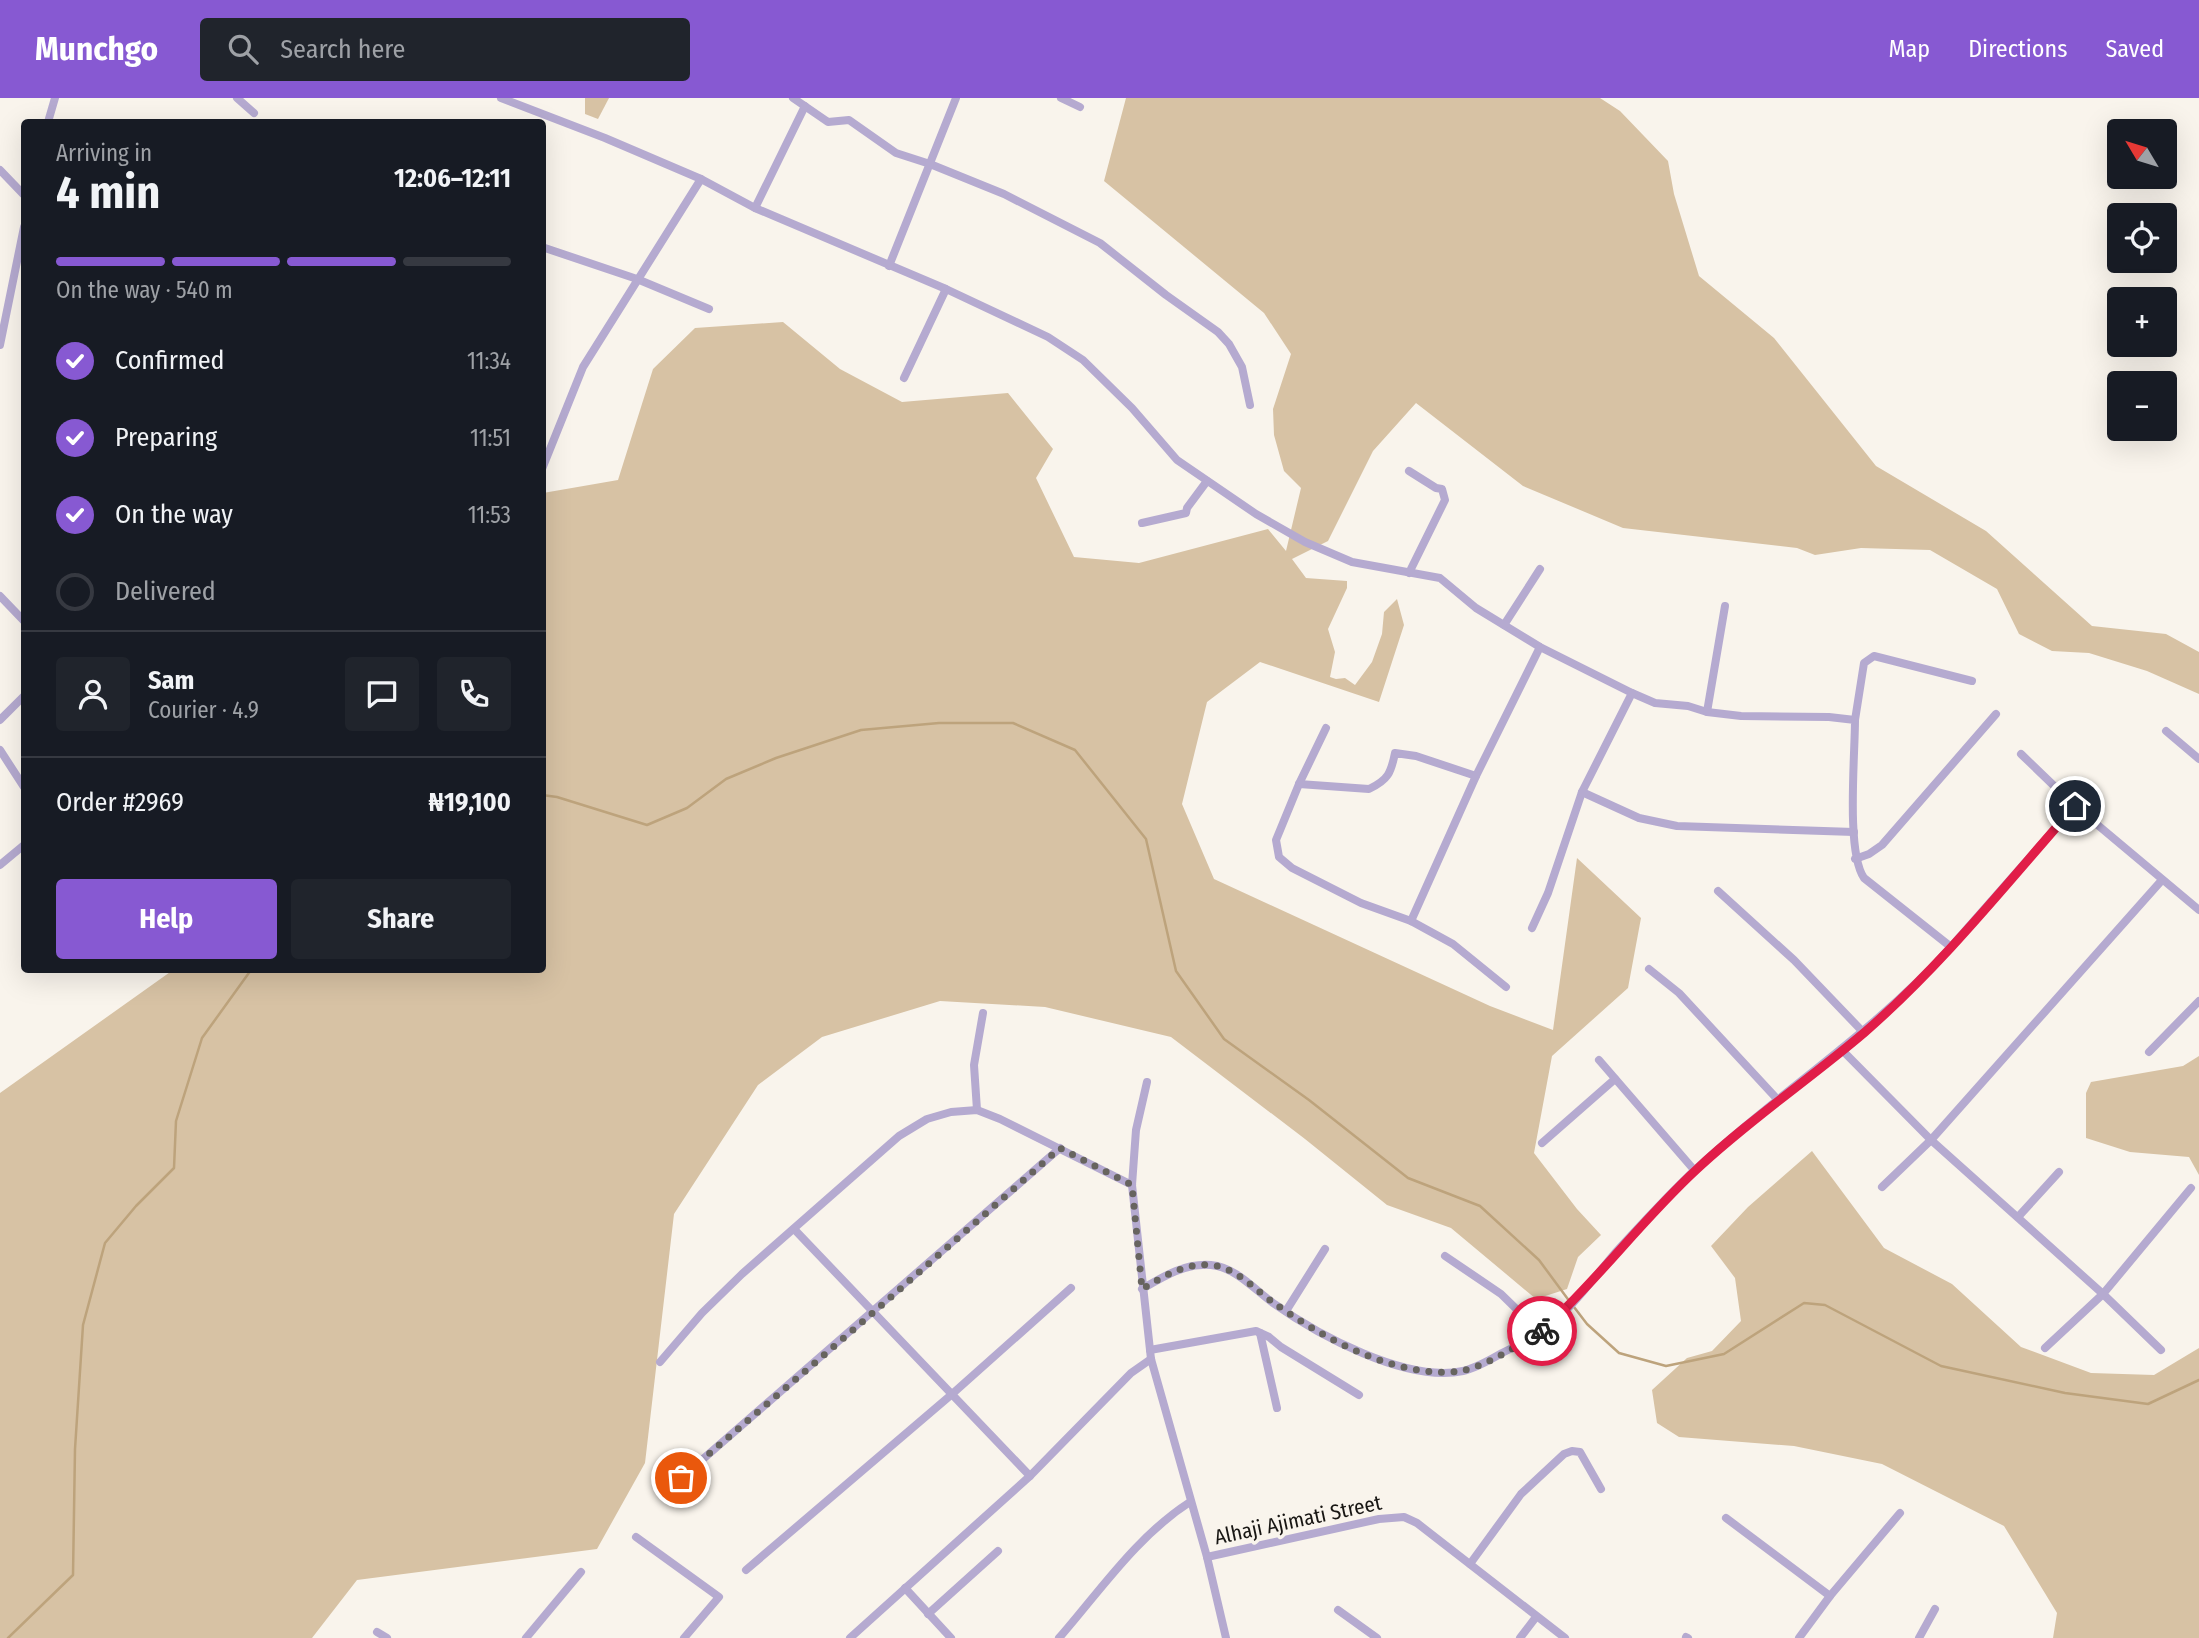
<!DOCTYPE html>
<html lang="en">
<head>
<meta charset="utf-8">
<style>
  body { margin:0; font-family:"Fira Sans Condensed",sans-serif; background:#20242c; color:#f1f3f6; height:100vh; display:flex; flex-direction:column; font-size:26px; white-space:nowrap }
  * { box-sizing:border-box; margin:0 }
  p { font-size:23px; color:#9ea1a6 }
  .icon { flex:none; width:38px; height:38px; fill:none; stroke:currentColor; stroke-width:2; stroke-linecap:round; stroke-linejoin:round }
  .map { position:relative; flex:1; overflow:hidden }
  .sheet { position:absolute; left:21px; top:21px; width:525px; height:854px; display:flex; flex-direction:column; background:#171b24; border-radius:7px; box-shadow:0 7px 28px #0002 }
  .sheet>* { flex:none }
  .needle { width:46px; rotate:308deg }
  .tools { position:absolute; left:2107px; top:21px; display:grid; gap:14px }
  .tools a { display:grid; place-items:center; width:70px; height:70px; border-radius:7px; background:#171b24; box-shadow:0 7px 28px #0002; font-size:35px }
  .pin { position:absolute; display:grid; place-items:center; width:60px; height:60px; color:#fff; margin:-30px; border:4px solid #fff; border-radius:50%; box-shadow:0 2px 7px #0007 }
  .courier { position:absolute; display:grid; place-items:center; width:70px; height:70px; margin:-35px; border:5px solid #e11d48; border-radius:50%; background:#fff; color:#222; box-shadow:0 2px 9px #0007 }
  .overview em { font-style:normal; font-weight:700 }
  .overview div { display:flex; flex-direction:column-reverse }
  .overview { display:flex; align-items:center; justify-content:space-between; height:119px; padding:0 35px }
  h1 { font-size:46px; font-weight:700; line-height:52px }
  .bar { display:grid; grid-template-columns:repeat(4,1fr); gap:10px 7px; align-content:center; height:84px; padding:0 35px }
  .bar i { height:9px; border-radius:5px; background:#363941 }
  .bar .selected { background:#8759d2 }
  .bar p { grid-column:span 4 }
  .line { display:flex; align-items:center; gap:18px; padding:0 35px; border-top:2px solid #363941 }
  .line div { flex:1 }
  .round { display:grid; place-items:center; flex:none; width:74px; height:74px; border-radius:7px; background:#20242c }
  ol { padding:0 35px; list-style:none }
  li { display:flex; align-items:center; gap:21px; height:77px }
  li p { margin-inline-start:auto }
  li .icon { padding:7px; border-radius:50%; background:#8759d2; color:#fff; stroke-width:4 }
  li:last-child { color:#9ea1a6 }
  li i { width:38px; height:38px; border:4px solid #363941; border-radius:50% }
  .primary-button { display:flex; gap:14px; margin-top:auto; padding:14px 35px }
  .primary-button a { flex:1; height:80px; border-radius:7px; background:#8759d2; color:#fff; font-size:28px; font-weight:700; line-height:80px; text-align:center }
  .primary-button a+a { background:#20242c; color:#f1f3f6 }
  header { display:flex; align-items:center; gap:42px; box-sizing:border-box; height:98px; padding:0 35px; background:#8759d2; color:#fff }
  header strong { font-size:33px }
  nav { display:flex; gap:38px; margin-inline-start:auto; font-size:24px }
  .search { width:490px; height:63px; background:#20242c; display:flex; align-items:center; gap:18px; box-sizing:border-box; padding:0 24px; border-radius:7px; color:#9ea1a6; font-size:26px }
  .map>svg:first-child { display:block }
</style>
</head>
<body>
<header>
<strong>Munchgo</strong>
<div class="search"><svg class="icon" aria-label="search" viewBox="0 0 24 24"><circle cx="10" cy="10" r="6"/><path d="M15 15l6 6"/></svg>Search here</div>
<nav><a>Map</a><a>Directions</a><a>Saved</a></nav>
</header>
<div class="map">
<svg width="2199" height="1540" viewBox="0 0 2199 1540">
  <rect width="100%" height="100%" fill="#f9f4ec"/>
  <g fill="#d7c2a4">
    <polygon points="585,0 609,0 598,21 585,16"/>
    <polygon points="1126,0 1600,0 1620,13 1668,63 1674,96 1699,178 1774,240 1876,368 1986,433 2092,528 2166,536 2199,554 2199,596 2147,573 2089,555 2052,553 2019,536 1997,491 1930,452 1861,450 1815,457 1797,450 1623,430 1523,388 1416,305 1373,353 1328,443 1292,461 1306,480 1347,483 1347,490 1328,531 1335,554 1330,579 1336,581 1345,580 1355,587 1372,564 1382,536 1384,514 1397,501 1404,527 1379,604 1260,564 1207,604 1182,706 1214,781 1490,908 1553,932 1577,760 1641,820 1628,890 1552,958 1534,1055 1577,1111 1601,1137 1578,1159 1567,1191 1536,1201 1451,1130 1387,1107 1305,1041 1171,939 1045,909 940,903 822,939 758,987 674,1116 645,1365 597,1451 357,1482 312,1540 0,1540 0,995 173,872 542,872 543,395 618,382 653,271 695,230 783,224 840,271 902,304 1008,295 1053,351 1036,380 1074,459 1139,465 1268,431 1286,453 1301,390 1284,373 1274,337 1273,311 1291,256 1264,215 1104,83"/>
    <polygon points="2199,958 2199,1077 2189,1059 2130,1054 2086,1040 2086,995 2091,984 2183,968"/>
    <polygon points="1812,1053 1884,1150 1952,1186 2021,1249 2091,1275 2154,1277 2199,1250 2199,1540 2053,1540 2057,1515 2004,1428 1882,1366 1794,1348 1679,1339 1657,1325 1652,1292 1687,1260 1712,1253 1741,1223 1735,1180 1711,1148 1748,1109"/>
  </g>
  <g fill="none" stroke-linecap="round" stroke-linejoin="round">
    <g stroke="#bda37c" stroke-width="2.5">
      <polyline points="542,697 557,699 647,727 687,710 726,681 776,660 861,632 939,625 1013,625 1075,652 1146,741 1176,873 1224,941 1309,1002 1408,1080 1480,1108 1539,1162 1570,1204"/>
      <polyline points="1574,1209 1587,1226 1619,1255 1666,1268 1724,1256 1804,1205 1825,1207 1941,1268 2065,1295 2148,1306 2199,1282"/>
      <polyline points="8,1540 73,1477 75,1351 83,1227 105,1145 136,1108 174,1070 176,1023 202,940 251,872"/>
    </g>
    <g stroke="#b5aad0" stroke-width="8">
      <polyline points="237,0 254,15"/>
      <path d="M 501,0 L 605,40 L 701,81 L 755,110 L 946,191 L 1048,239 L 1083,262 L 1132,310 L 1177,362 L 1256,416 L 1305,444 L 1352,464 L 1440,480 L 1476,510 L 1540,549 L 1632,595 L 1655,605 L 1688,608 L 1707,614 L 1741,618 L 1829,619 L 1855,622 C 1855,658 1846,754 1864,780 L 1951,849 C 1875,934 1779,994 1696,1071 C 1668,1097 1641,1127 1615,1155 C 1592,1182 1569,1215 1539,1235 C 1527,1243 1514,1249 1502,1255 C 1490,1262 1476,1270 1463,1273 C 1406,1285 1318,1237 1273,1205 C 1254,1191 1235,1169 1211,1167 C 1185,1165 1164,1178 1142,1191"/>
      <polyline points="793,0 828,24 849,22 896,55 930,66 1004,96 1100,145 1166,197 1218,234 1229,246 1242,269 1250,307"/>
      <polyline points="1061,0 1080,9"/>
      <polyline points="48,24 55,0"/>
      <polyline points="0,72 24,97"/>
      <polyline points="755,110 805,8"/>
      <polyline points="542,149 637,181 709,211"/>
      <polyline points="889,168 956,0"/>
      <polyline points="0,247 24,129"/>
      <polyline points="904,280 946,191"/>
      <polyline points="542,371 583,269 701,81"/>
      <polyline points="1142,425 1186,415 1187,410 1207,383"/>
      <polyline points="1409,475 1445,402 1442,391 1436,390 1409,373"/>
      <polyline points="0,498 24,523"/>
      <polyline points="1504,527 1540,471"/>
      <polyline points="1707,614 1725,508"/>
      <polyline points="0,622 24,598"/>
      <polyline points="1855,622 1864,565 1874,558 1972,583"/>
      <polyline points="1326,630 1299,686 1276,742 1279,759 1292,770 1361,805 1411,823 1453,846 1506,889"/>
      <polyline points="2166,633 2199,661"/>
      <polyline points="0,652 24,689"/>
      <polyline points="2021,656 2075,708 2199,812"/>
      <path d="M 1299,686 L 1369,691 C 1388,682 1391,675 1395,655 L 1416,658 L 1476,678"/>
      <polyline points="1582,694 1639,720 1677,728 1854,734"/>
      <polyline points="1855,761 1869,756 1882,747 1996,616"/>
      <polyline points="0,767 24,747"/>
      <polyline points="1718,793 1794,862 1864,935"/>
      <polyline points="1411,823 1476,678 1540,549"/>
      <polyline points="1532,830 1548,795 1582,694 1632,595"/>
      <polyline points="1951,849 2075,708"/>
      <polyline points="1649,871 1679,895 1778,1002"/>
      <polyline points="1841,951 1931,1042 2103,1196 2161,1252"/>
      <polyline points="2149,954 2199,903"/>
      <polyline points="1599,962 1695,1073"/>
      <polyline points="1147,984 1136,1032 1132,1087 1151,1261 1207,1459 1226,1540"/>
      <polyline points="977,1012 974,967 983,915"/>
      <polyline points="1542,1045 1615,981"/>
      <polyline points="1882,1089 1931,1042 2162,782"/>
      <polyline points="2018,1119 2059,1074"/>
      <polyline points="794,1131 1030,1378"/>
      <polyline points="1445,1158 1501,1196 1540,1234"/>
      <polyline points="1286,1213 1325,1151"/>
      <polyline points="1260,1235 1277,1310"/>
      <polyline points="2045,1250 2103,1196 2191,1090"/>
      <polyline points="1150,1252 1256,1233 1269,1239 1281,1249 1359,1297"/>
      <polyline points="660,1264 702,1215 742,1176 899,1038 927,1021 951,1014 977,1012 1000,1021 1132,1087"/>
      <polyline points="672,1388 1060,1050"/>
      <polyline points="1726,1420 1830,1498"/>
      <polyline points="636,1439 719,1499 684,1540"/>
      <polyline points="1207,1459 1379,1421 1404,1419 1417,1425 1565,1540"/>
      <polyline points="1470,1466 1521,1396 1564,1356 1572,1353 1580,1354 1601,1391"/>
      <polyline points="746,1472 951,1297 1071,1190"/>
      <polyline points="905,1490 951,1540"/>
      <polyline points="1338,1512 1377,1540"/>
      <polyline points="928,1516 998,1453"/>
      <polyline points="377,1534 387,1540"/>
      <polyline points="1686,1539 1688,1540"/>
      <polyline points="526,1540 581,1474"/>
      <polyline points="850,1540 1030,1378 1131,1275 1151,1261"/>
      <path d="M 1059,1540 C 1100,1493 1137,1438 1190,1404"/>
      <polyline points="1520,1540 1536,1519"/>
      <polyline points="1799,1540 1830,1498 1900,1415"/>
      <polyline points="1919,1540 1935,1511"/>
    </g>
  </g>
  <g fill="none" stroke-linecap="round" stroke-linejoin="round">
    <path stroke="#67645f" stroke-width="7" stroke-dasharray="0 12.6" d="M 681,1380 L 875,1213 L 1060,1050 L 1132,1087 L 1142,1191 C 1164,1178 1185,1165 1211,1167 C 1236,1169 1255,1192 1274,1205 C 1323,1240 1398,1282 1461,1273 C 1484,1269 1521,1246 1542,1233"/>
    <path stroke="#e11d48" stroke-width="9" d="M 1542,1233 C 1597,1183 1641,1123 1696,1072 C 1749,1022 1810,981 1865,934 C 1943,866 2007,785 2075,708"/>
  </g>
  <g text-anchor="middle" stroke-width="7" stroke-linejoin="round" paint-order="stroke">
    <g font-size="21" fill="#181613" stroke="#f9f4ec">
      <text transform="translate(1298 1422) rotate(-12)" y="7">Alhaji Ajimati Street</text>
    </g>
  </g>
</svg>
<div class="tools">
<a><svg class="needle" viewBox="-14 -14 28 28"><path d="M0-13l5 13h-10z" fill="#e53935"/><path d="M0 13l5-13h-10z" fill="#9ea1a6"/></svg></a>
<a><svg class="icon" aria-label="locate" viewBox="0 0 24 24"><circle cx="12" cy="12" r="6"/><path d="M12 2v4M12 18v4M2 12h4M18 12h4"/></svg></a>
<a>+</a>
<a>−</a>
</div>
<div class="pin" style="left:681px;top:1380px;background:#ea580c"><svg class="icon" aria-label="bag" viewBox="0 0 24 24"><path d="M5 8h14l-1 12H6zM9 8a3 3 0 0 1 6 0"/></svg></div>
<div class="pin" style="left:2075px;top:708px;background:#1f2937"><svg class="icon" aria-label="home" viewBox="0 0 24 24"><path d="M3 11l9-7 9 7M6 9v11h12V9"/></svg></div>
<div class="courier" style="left:1542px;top:1233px"><svg class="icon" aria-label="bike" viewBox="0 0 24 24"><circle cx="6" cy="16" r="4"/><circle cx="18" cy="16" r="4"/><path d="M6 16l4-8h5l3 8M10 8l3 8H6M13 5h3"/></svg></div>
<section class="sheet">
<div class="overview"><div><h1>4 min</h1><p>Arriving in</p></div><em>12:06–12:11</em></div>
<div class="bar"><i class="selected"></i><i class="selected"></i><i class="selected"></i><i></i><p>On the way · 540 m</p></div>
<ol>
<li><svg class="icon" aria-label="check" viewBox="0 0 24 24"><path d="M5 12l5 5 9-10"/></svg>Confirmed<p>11:34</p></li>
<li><svg class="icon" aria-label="check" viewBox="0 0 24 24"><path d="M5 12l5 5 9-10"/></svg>Preparing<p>11:51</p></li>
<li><svg class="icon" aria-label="check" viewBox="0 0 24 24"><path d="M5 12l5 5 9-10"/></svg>On the way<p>11:53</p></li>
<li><i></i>Delivered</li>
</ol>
<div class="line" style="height:126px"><a class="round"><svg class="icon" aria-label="person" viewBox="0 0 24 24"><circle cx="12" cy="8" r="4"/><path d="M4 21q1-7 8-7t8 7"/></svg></a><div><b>Sam</b><p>Courier · 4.9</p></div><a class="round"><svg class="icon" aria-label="chat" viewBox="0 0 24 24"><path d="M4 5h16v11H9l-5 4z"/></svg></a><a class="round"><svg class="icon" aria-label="phone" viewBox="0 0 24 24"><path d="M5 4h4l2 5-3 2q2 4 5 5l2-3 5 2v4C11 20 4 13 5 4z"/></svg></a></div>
<div class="line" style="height:91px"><div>Order #2969</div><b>₦19,100</b></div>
<div class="primary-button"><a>Help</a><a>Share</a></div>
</section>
</div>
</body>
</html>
